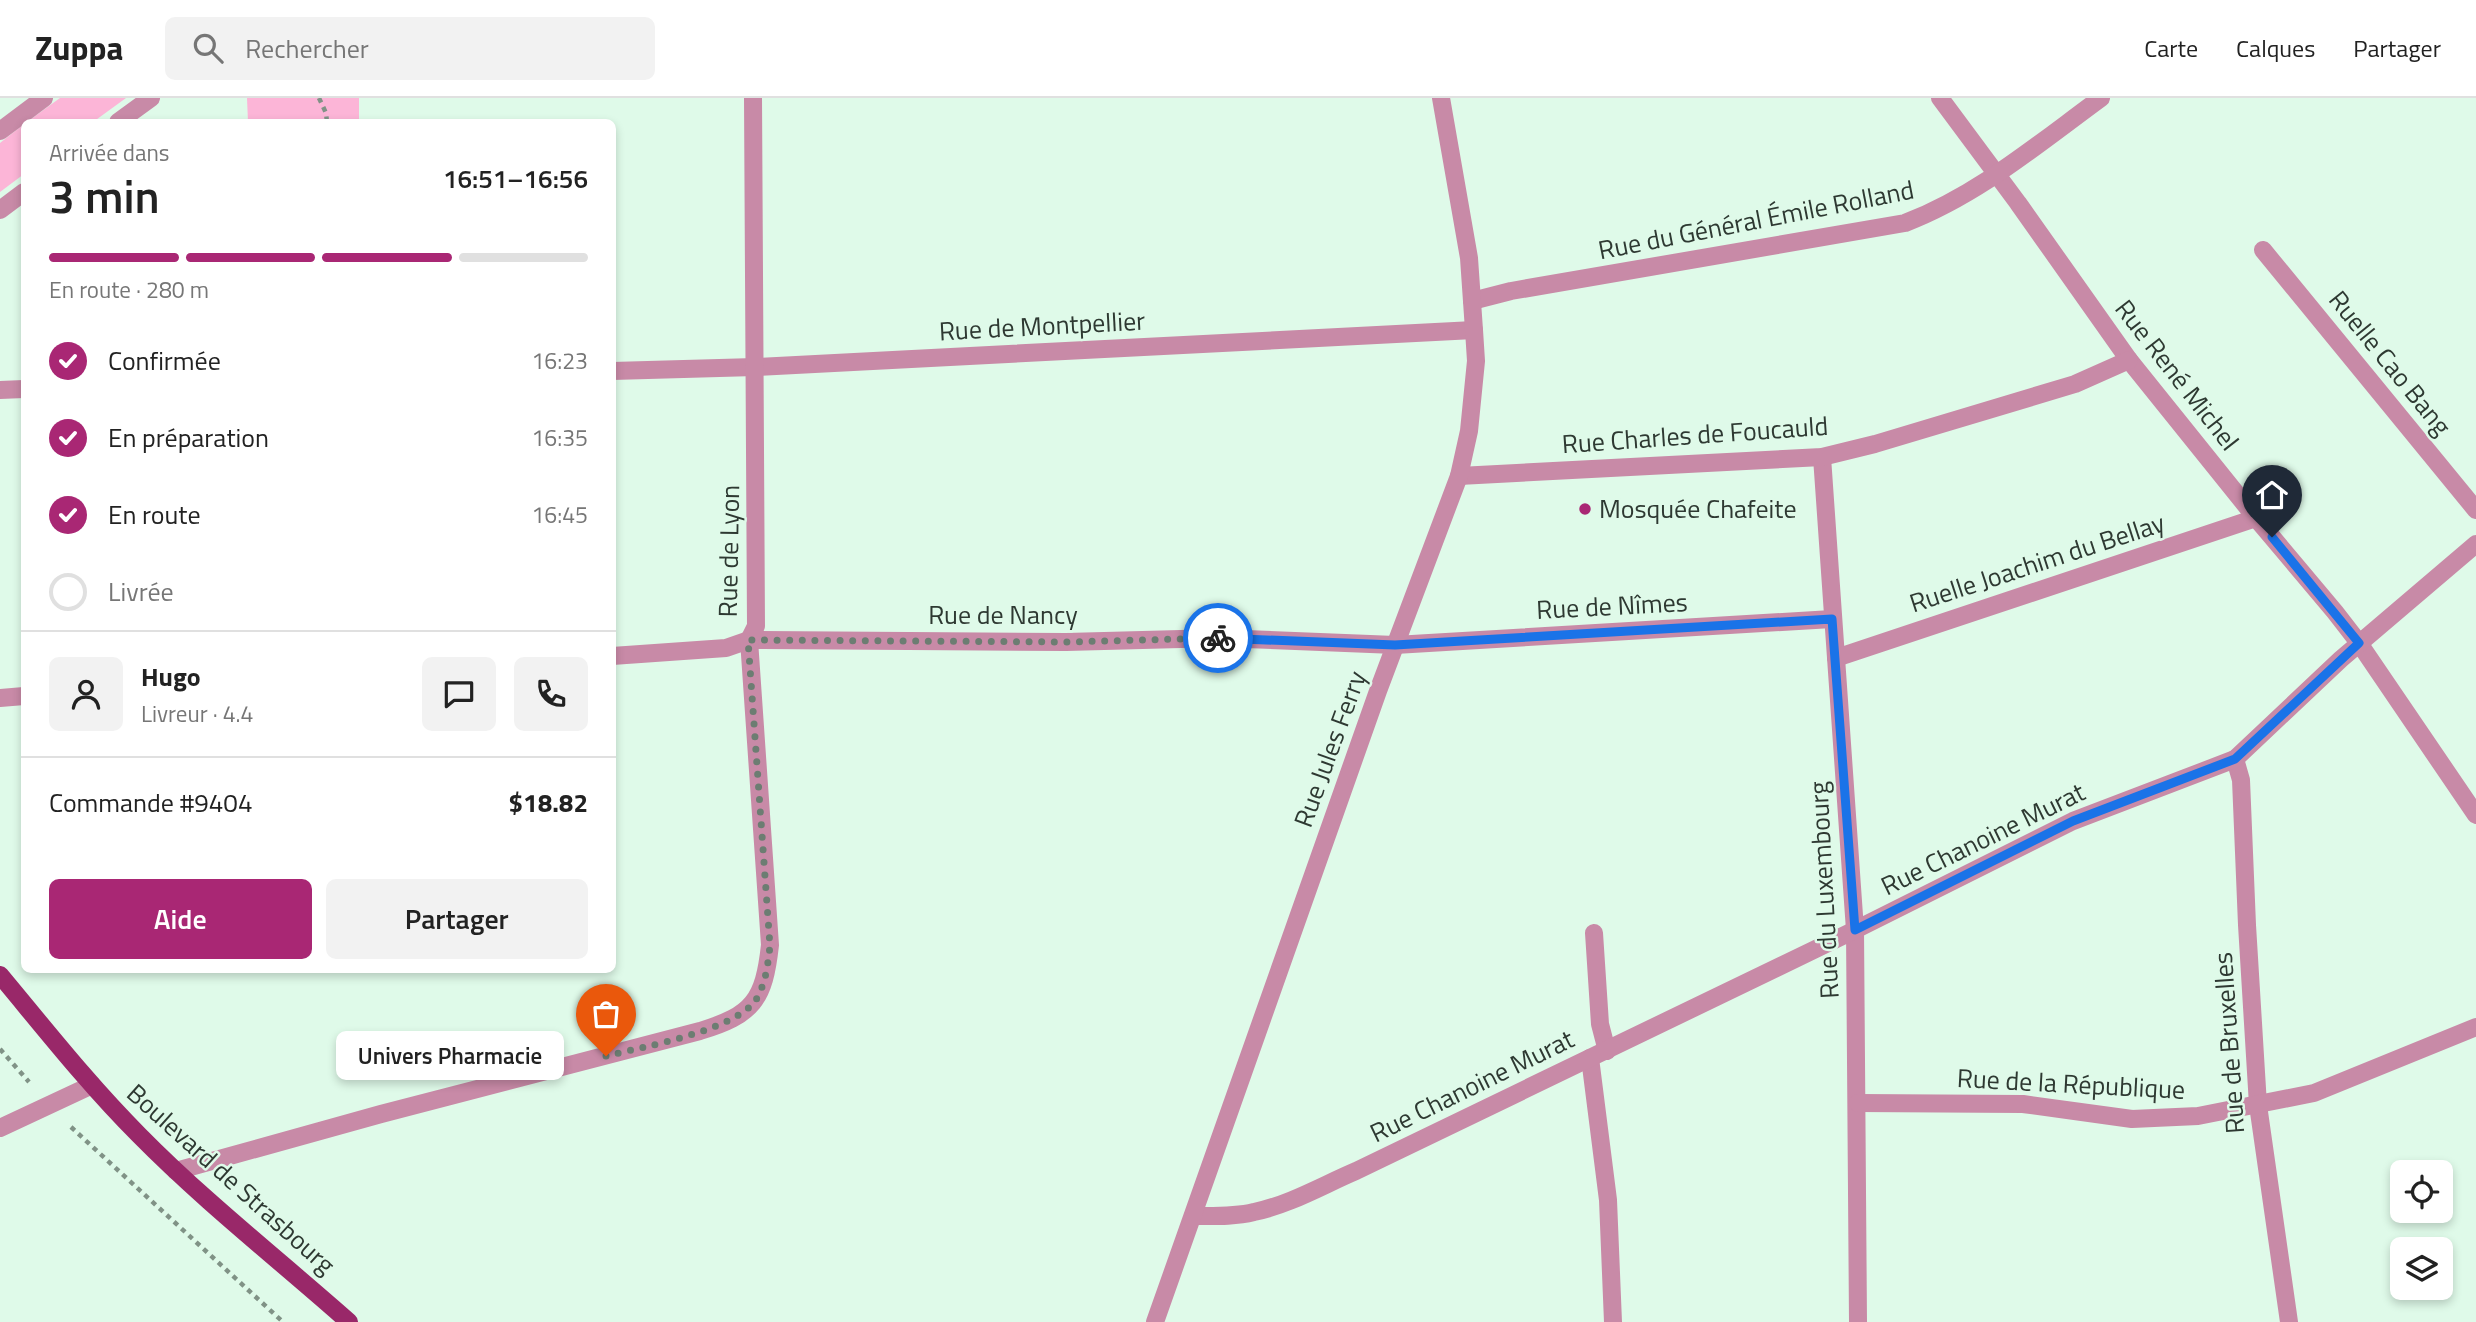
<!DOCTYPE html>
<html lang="fr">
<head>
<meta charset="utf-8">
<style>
  body { margin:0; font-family:"Titillium Web",sans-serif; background:#f2f2f2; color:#222; height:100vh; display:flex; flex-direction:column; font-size:26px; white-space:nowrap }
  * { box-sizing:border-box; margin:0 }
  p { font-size:23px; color:#767676 }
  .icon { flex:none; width:38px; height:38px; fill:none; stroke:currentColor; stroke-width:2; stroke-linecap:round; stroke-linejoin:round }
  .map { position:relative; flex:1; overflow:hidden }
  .sheet { position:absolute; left:21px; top:21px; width:595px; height:854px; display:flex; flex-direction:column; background:#fff; border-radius:10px; box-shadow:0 4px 10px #0003 }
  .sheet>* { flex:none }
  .tools { position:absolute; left:2390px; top:1062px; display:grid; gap:14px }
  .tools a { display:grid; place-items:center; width:63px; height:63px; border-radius:10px; background:#fff; box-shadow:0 4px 10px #0003; font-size:35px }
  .pin { position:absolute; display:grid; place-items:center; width:60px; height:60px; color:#fff; margin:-72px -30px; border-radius:50% 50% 50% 0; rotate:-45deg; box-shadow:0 0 7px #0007 }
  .pin .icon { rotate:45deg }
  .courier { position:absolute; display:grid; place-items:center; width:70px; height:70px; margin:-35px; border:5px solid #1a73e8; border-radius:50%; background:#fff; color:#222; box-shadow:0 2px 9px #0007 }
  .bubble { position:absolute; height:49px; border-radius:10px; background:#fff; box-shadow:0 4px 10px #0003; font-size:23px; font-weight:600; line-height:49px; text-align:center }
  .headline em { font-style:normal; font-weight:600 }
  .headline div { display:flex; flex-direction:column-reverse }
  .headline { display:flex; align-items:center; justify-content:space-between; height:119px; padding:0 28px }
  h1 { font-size:46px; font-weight:600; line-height:52px }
  .bar { display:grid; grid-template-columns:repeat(4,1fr); gap:10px 7px; align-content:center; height:84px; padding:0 28px }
  .bar i { height:9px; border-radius:5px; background:#e0e0e0 }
  .bar .active { background:#a92774 }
  .bar p { grid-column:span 4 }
  .line { display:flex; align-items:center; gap:18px; padding:0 28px; border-top:2px solid #e0e0e0 }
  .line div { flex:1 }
  .round { display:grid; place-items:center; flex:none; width:74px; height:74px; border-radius:10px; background:#f2f2f2 }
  ol { padding:0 28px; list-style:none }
  li { display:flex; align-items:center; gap:21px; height:77px }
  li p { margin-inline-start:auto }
  li .icon { padding:7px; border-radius:50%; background:#a92774; color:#fff; stroke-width:4 }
  li:last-child { color:#767676 }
  li i { width:38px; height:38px; border:4px solid #e0e0e0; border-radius:50% }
  .primary-button { display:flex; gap:14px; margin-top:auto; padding:14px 28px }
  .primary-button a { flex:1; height:80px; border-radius:10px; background:#a92774; color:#fff; font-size:28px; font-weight:600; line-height:80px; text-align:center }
  .primary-button a+a { background:#f2f2f2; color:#222 }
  header { display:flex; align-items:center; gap:42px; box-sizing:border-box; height:98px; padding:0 35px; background:#fff; border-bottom:2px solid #e0e0e0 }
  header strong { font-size:33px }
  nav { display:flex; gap:38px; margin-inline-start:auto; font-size:24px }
  .search { width:490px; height:63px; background:#f2f2f2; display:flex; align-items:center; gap:18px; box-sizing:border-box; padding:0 24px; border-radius:10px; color:#767676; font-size:26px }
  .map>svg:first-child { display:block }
</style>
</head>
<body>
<header>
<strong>Zuppa</strong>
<div class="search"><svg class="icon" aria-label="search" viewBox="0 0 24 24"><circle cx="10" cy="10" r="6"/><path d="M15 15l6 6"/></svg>Rechercher</div>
<nav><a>Carte</a><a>Calques</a><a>Partager</a></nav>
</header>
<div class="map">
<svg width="2476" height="1224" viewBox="0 0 2476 1224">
  <rect width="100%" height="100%" fill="#dffae9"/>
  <g fill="#fcb5d7">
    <polygon points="60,0 126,0 93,24 27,24"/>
    <polygon points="247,0 359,0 359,24 248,24"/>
    <polygon points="24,26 24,76 0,94 0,45"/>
  </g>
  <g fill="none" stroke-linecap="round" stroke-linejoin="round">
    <g stroke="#809286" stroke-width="4.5" stroke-dasharray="5 5" stroke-linecap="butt">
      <polyline points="319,0 326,15 327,24"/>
      <polyline points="0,951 29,984"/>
      <polyline points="71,1029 283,1224"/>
    </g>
    <g stroke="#c88aa7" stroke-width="18">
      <polyline points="1940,0 2018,105 2129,262 2256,420 2335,514 2359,545 2476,717"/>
      <polyline points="118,24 151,0"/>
      <polyline points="0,33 44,0"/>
      <polyline points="0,112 24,94"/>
      <polyline points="2263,152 2476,412"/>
      <path d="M 1472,203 L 1511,193 L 1905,125 C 1978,97 2038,46 2101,0"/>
      <polyline points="612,273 755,269 1474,232"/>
      <polyline points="0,292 24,291"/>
      <polyline points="1822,359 1855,832 1858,1224"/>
      <polyline points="1459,378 1822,359 1875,346 2075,286 2129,262"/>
      <polyline points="612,558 726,550 749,542 1066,544 1219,540 1395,547 1832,521"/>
      <polyline points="1836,560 2256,420"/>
      <polyline points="0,600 24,598"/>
      <polyline points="2235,661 2241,682 2247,827 2258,1007 2289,1224"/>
      <polyline points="1594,835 1600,926 1607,953"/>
      <polyline points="1590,960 1608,1102 1613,1224"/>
      <polyline points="1858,1005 2023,1006 2132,1021 2198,1018 2314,995 2476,929"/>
      <polyline points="0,1030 92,987"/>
      <path d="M 176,1073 L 381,1016 L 700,933 C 753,917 764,902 770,847 L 749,542 L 756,528 L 753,0"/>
      <path d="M 1193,1118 C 1213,1118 1234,1119 1254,1114 C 1289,1107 1323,1087 1356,1073 L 1855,832 L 2073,723 L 2235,661 L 2341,561 L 2476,446"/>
      <polyline points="1155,1224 1378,593 1459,378 1469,333 1476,263 1474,232 1469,160 1441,0"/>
    </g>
    <path stroke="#992869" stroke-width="18" d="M 0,877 C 45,931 89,987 139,1037 C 205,1104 279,1162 349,1224"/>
  </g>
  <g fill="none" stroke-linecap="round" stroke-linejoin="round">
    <path stroke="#6c7d72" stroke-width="7" stroke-dasharray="0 12.6" d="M 606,958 C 642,949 739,932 757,900 C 766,884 768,865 770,848 L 748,542 L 1066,544 L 1218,540"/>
    <polyline stroke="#1a73e8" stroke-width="9" points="1218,540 1395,547 1832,521 1855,832 2073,723 2235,661 2359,545 2272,439"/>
  </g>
  <circle fill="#a92774" stroke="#dffae9" stroke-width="2.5" cx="1585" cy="411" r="7"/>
  <g text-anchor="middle" stroke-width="5" stroke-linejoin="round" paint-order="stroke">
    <g font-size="26" fill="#2e3932" stroke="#dffae9">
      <text transform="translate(1756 122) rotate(-11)" y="9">Rue du Général Émile Rolland</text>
      <text transform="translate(1042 228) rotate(-3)" y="9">Rue de Montpellier</text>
      <text transform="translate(2390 265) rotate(51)" y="9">Ruelle Cao Bang</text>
      <text transform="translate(2177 277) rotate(52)" y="9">Rue René Michel</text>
      <text transform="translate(1695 337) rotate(-4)" y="9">Rue Charles de Foucauld</text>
      <text transform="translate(729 453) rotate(-89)" y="9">Rue de Lyon</text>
      <text transform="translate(2037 465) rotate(-18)" y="9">Ruelle Joachim du Bellay</text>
      <text transform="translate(1612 508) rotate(-3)" y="9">Rue de Nîmes</text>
      <text x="1003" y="526">Rue de Nancy</text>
      <text transform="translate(1330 651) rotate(-70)" y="9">Rue Jules Ferry</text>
      <text transform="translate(1983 741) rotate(-26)" y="9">Rue Chanoine Murat</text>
      <text transform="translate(1824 792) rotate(-93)" y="9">Rue du Luxembourg</text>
      <text transform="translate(2229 945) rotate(-94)" y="9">Rue de Bruxelles</text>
      <text transform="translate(2071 986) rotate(3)" y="9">Rue de la République</text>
      <text transform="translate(1472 988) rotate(-26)" y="9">Rue Chanoine Murat</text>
      <text transform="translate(231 1081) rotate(42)" y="9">Boulevard de Strasbourg</text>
    </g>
    <g font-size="26" fill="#2e3932" stroke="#dffae9" text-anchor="start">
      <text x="1599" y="420">Mosquée Chafeite</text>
    </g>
  </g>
</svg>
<div class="tools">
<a><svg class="icon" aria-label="locate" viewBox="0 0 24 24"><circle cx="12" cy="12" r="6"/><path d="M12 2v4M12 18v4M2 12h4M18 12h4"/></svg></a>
<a><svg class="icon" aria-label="layers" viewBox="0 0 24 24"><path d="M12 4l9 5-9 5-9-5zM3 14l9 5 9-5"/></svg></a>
</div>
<div class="pin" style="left:606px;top:958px;background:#ea580c"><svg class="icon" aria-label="bag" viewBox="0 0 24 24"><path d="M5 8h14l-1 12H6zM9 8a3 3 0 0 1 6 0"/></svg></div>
<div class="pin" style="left:2272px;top:439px;background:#1f2937"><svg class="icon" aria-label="home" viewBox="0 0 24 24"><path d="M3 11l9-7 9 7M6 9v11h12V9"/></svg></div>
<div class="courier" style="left:1218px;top:540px"><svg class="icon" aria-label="bike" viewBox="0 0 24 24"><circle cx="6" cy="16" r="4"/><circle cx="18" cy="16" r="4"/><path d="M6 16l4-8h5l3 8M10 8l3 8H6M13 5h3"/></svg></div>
<div class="bubble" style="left:336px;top:933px;width:228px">Univers Pharmacie</div>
<section class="sheet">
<div class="headline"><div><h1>3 min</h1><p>Arrivée dans</p></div><em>16:51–16:56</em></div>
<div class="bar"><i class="active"></i><i class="active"></i><i class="active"></i><i></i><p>En route · 280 m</p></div>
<ol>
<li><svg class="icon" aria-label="check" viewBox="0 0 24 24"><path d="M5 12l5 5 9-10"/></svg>Confirmée<p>16:23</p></li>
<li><svg class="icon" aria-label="check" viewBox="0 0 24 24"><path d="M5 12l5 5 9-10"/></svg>En préparation<p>16:35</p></li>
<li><svg class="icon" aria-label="check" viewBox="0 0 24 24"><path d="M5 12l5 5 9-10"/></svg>En route<p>16:45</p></li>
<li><i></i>Livrée</li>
</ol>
<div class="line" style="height:126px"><a class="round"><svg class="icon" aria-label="person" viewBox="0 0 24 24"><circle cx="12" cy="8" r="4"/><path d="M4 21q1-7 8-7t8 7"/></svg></a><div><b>Hugo</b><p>Livreur · 4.4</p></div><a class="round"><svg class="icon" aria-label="chat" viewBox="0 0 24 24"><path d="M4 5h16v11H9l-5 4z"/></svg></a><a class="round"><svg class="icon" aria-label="phone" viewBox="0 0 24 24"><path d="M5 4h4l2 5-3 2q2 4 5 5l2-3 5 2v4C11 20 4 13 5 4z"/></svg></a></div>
<div class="line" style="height:91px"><div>Commande #9404</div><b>$18.82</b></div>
<div class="primary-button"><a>Aide</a><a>Partager</a></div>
</section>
</div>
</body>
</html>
